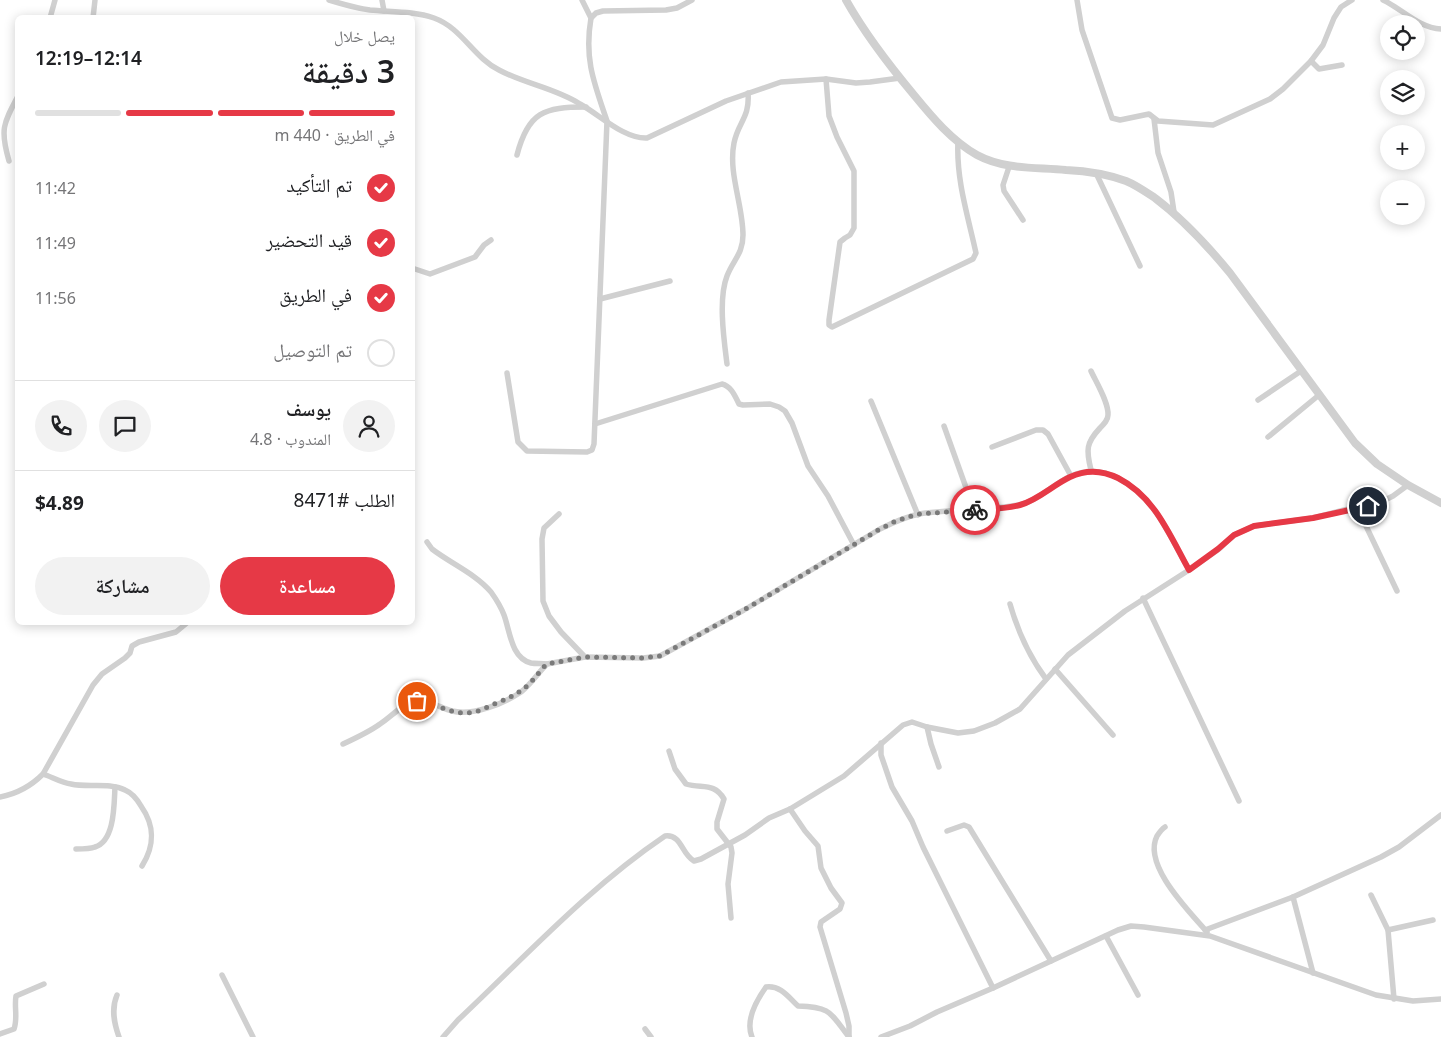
<!DOCTYPE html>
<html lang="ar">
<head>
<meta charset="utf-8">
<style>
  body { margin:0; font-family:"Noto Sans","Noto Naskh Arabic",sans-serif; background:#f2f2f2; color:#202124; direction:rtl; height:100vh; display:flex; flex-direction:column; font-size:19px; white-space:nowrap }
  * { box-sizing:border-box; margin:0 }
  p { font-size:16px; color:#757577 }
  .icon { flex:none; width:28px; height:28px; fill:none; stroke:currentColor; stroke-width:2; stroke-linecap:round; stroke-linejoin:round }
  .map { position:relative; flex:1; overflow:hidden; direction:ltr }
  .sheet { position:absolute; left:15px; top:15px; width:400px; height:610px; display:flex; flex-direction:column; background:#fff; border-radius:8px; box-shadow:0 2px 12px #0003; direction:rtl }
  .sheet>* { flex:none }
  .tools { position:absolute; left:1380px; top:15px; display:grid; gap:10px }
  .tools a { display:grid; place-items:center; width:45px; height:45px; border-radius:50%; background:#fff; box-shadow:0 2px 12px #0003; font-size:25px }
  .pin { position:absolute; display:grid; place-items:center; width:42px; height:42px; color:#fff; margin:-21px; border:2px solid #fff; border-radius:50%; box-shadow:0 1px 5px #0007 }
  .courier { position:absolute; display:grid; place-items:center; width:50px; height:50px; margin:-25px; border:4px solid #e63946; border-radius:50%; background:#fff; color:#222; box-shadow:0 1px 6px #0007 }
  .head em { font-style:normal; font-weight:600 }
  .head div { display:flex; flex-direction:column-reverse }
  .head { display:flex; align-items:center; justify-content:space-between; height:85px; padding:0 20px }
  h1 { font-size:32px; font-weight:600; line-height:38px }
  .bar { display:grid; grid-template-columns:repeat(4,1fr); gap:8px 5px; align-content:center; height:60px; padding:0 20px }
  .bar i { height:6px; border-radius:4px; background:#e0e0e0 }
  .bar .on { background:#e63946 }
  .bar p { grid-column:span 4 }
  .line { display:flex; align-items:center; gap:12px; padding:0 20px; border-top:1px solid #e0e0e0 }
  .line div { flex:1 }
  .round { display:grid; place-items:center; flex:none; width:52px; height:52px; border-radius:26px; background:#f2f2f2 }
  ol { padding:0 20px; list-style:none }
  li { display:flex; align-items:center; gap:15px; height:55px }
  li p { margin-inline-start:auto }
  li .icon { padding:5px; border-radius:50%; background:#e63946; color:#fff; stroke-width:4 }
  li:last-child { color:#757577 }
  li i { width:28px; height:28px; border:2px solid #e0e0e0; border-radius:50% }
  .action { display:flex; gap:10px; margin-top:auto; padding:10px 20px }
  .action a { flex:1; height:58px; border-radius:30px; background:#e63946; color:#fff; font-size:20px; font-weight:600; line-height:58px; text-align:center }
  .action a+a { background:#f2f2f2; color:#202124 }
  .map>svg:first-child { display:block }
</style>
</head>
<body>
<div class="map">
<svg width="1441" height="1037" viewBox="0 0 1441 1037">
  <rect width="100%" height="100%" fill="#fff"/>
  <g fill="none" stroke-linecap="round" stroke-linejoin="round">
    <g stroke="#d0d0d0" stroke-width="5.5">
      <path d="M 329,0 C 342,4 356,8 370,10 C 391,12 414,11 434,18 C 462,28 473,57 499,70 C 525,84 555,88 580,104 C 600,115 624,139 647,138 L 726,101 L 781,82 L 826,79 L 856,83 L 870,82 L 900,78"/>
      <polyline points="382,0 384,11"/>
      <polyline points="582,0 591,18"/>
      <polyline points="1077,0 1082,30 1112,118 1120,120 1149,114 1158,121 1213,125 1270,99 1283,89 1311,61 1323,45 1334,18 1341,7 1352,0"/>
      <path d="M 1383,0 C 1402,9 1419,28 1441,29"/>
      <polyline points="50,18 55,0"/>
      <polyline points="93,18 95,0"/>
      <polyline points="1311,61 1319,69 1342,65"/>
      <path d="M 826,79 L 829,116 L 837,137 L 854,171 L 854,228 L 850,235 L 845,238 L 840,242 L 829,320 L 829,325 L 832,327 L 973,259 L 976,253 C 968,216 956,180 958,141"/>
      <polyline points="1154,119 1158,153 1171,192 1174,212"/>
      <path d="M 517,155 C 528,112 544,107 586,107"/>
      <path d="M 9,161 C 0,130 3,124 18,96"/>
      <polyline points="1009,167 1003,185 1004,191 1023,220"/>
      <polyline points="1096,173 1140,266"/>
      <polyline points="412,268 430,274 475,257 484,245 491,240"/>
      <polyline points="600,299 670,281"/>
      <path d="M 727,364 C 724,340 718,299 727,276 C 733,260 743,254 743,235 C 743,205 728,173 734,143 C 738,122 750,118 748,93"/>
      <path d="M 507,373 L 518,442 L 527,451 L 587,452 L 592,450 L 594,444 L 607,121 C 594,83 584,59 591,18 L 596,13 L 603,11 L 666,10 L 677,8 L 692,0"/>
      <polyline points="1258,400 1301,371"/>
      <polyline points="871,401 918,515"/>
      <path d="M 595,424 L 722,384 C 731,386 735,396 739,404 L 743,405 L 770,404 L 779,407 L 785,411 L 792,423 L 808,466 L 828,496 L 854,545"/>
      <polyline points="944,426 974,510"/>
      <polyline points="1268,437 1319,395"/>
      <polyline points="992,447 1036,430 1043,430 1048,434 1071,476"/>
      <path d="M 1091,470 C 1086,450 1086,443 1100,428 C 1104,424 1108,420 1108,415 C 1109,403 1096,382 1091,371"/>
      <polyline points="1357,507 1397,591"/>
      <polyline points="559,514 544,528 542,539 543,601 549,616 561,632 585,657"/>
      <path d="M 427,542 L 432,549 C 450,563 476,574 491,592 C 496,599 501,607 504,615 C 510,631 511,658 531,663 C 536,664 542,663 547,664"/>
      <polyline points="1143,598 1239,801"/>
      <path d="M 1010,604 C 1018,632 1029,656 1046,679"/>
      <polyline points="1055,669 1113,735"/>
      <polyline points="927,727 931,744 939,767"/>
      <polyline points="881,743 881,755 892,787 912,821 923,847 993,988"/>
      <path d="M 343,744 C 356,738 369,732 380,724 C 391,717 402,704 415,701 C 427,699 441,708 452,711 C 473,716 503,704 521,692 C 531,684 538,673 547,664 L 585,657 L 643,658 L 660,656 L 744,610 L 880,529 C 892,523 905,517 919,514 C 952,509 985,511 1018,505 C 1037,502 1053,484 1071,476 C 1088,469 1102,470 1118,478 C 1155,497 1169,535 1189,570"/>
      <path d="M 669,751 L 675,769 L 686,784 C 702,789 714,782 724,799 L 717,822 L 717,829 L 731,847 L 732,853 L 728,884 L 731,918"/>
      <path d="M 43,774 C 52,777 62,783 71,784 C 88,788 109,782 125,790 C 132,793 137,799 141,806 C 155,826 155,845 142,866"/>
      <path d="M 0,797 C 16,794 31,786 43,774 L 93,685 L 102,674 L 125,658 L 130,653 L 132,646 L 139,642 L 176,632 L 188,622"/>
      <polyline points="790,809 805,831 818,846 821,868 831,888 842,903 840,909 821,922 820,927 846,1013 849,1026 849,1037"/>
      <path d="M 1165,827 C 1162,829 1159,833 1157,836 C 1142,865 1190,912 1207,932"/>
      <polyline points="947,831 964,825 969,827 1051,961"/>
      <path d="M 76,849 C 82,849 90,849 95,847 C 115,841 114,804 115,787"/>
      <polyline points="1371,895 1388,930 1394,999"/>
      <polyline points="1293,897 1313,973"/>
      <polyline points="1205,930 1293,897 1381,857 1399,847 1441,815"/>
      <polyline points="1388,930 1433,920"/>
      <polyline points="1106,936 1138,995"/>
      <polyline points="222,975 253,1037"/>
      <path d="M 117,995 C 111,1009 114,1023 119,1037"/>
      <polyline points="645,1029 651,1037"/>
      <path d="M 0,1034 L 14,1029 C 18,1018 14,1007 16,996 L 44,984"/>
      <path d="M 443,1037 L 458,1020 C 525,957 588,888 665,836 C 682,834 681,854 694,861 L 701,859 L 745,835 L 769,818 L 790,809 L 844,776 L 903,725 L 912,722 L 927,727 L 958,733 L 974,731 L 995,723 L 1020,709 L 1068,655 L 1125,611 L 1189,570 L 1219,549 L 1234,535 L 1254,526 L 1313,518 L 1344,510 L 1379,503 L 1393,496 L 1408,485"/>
      <path d="M 752,1037 C 745,1020 756,1001 766,987 C 781,985 789,998 798,1006 C 832,1007 830,1013 849,1037"/>
      <polyline points="881,1037 910,1026 937,1012 993,988 1118,930 1131,926 1144,927 1210,936 1376,995 1413,1001 1441,999"/>
    </g>
    <path stroke="#d0d0d0" stroke-width="8" d="M 846,0 C 865,34 889,65 914,95 C 932,117 952,141 977,155 C 1005,170 1036,167 1066,170 C 1086,171 1107,174 1126,181 C 1136,185 1146,192 1155,198 C 1184,220 1207,245 1230,273 L 1355,443 L 1377,464 L 1408,485 L 1441,503"/>
  </g>
  <g fill="none" stroke-linecap="round" stroke-linejoin="round">
    <path stroke="#7a7a7a" stroke-width="5" stroke-dasharray="0 9" d="M 417,701 C 433,703 449,713 466,713 C 475,713 484,709 492,705 C 507,699 521,693 532,681 C 537,676 541,669 547,664 L 585,657 L 643,658 L 660,656 L 744,610 L 880,529 L 896,521 L 918,514 L 975,510"/>
    <path stroke="#e63946" stroke-width="6" d="M 975,510 C 989,509 1006,509 1020,505 C 1038,500 1053,485 1070,477 C 1087,469 1102,470 1118,478 C 1155,497 1169,534 1189,570 L 1218,549 L 1234,535 L 1254,526 L 1313,518 L 1368,506"/>
  </g>
</svg>
<div class="tools">
<a><svg class="icon" aria-label="locate" viewBox="0 0 24 24"><circle cx="12" cy="12" r="6"/><path d="M12 2v4M12 18v4M2 12h4M18 12h4"/></svg></a>
<a><svg class="icon" aria-label="layers" viewBox="0 0 24 24"><path d="M12 4l9 5-9 5-9-5zM3 14l9 5 9-5"/></svg></a>
<a>+</a>
<a>−</a>
</div>
<div class="pin" style="left:417px;top:701px;background:#ea580c"><svg class="icon" aria-label="bag" viewBox="0 0 24 24"><path d="M5 8h14l-1 12H6zM9 8a3 3 0 0 1 6 0"/></svg></div>
<div class="pin" style="left:1368px;top:506px;background:#1f2937"><svg class="icon" aria-label="home" viewBox="0 0 24 24"><path d="M3 11l9-7 9 7M6 9v11h12V9"/></svg></div>
<div class="courier" style="left:975px;top:510px"><svg class="icon" aria-label="bike" viewBox="0 0 24 24"><circle cx="6" cy="16" r="4"/><circle cx="18" cy="16" r="4"/><path d="M6 16l4-8h5l3 8M10 8l3 8H6M13 5h3"/></svg></div>
<section class="sheet">
<div class="head"><div><h1>3 دقيقة</h1><p>يصل خلال</p></div><em>12:14–12:19</em></div>
<div class="bar"><i class="on"></i><i class="on"></i><i class="on"></i><i></i><p>في الطريق · 440 m</p></div>
<ol>
<li><svg class="icon" aria-label="check" viewBox="0 0 24 24"><path d="M5 12l5 5 9-10"/></svg>تم التأكيد<p>11:42</p></li>
<li><svg class="icon" aria-label="check" viewBox="0 0 24 24"><path d="M5 12l5 5 9-10"/></svg>قيد التحضير<p>11:49</p></li>
<li><svg class="icon" aria-label="check" viewBox="0 0 24 24"><path d="M5 12l5 5 9-10"/></svg>في الطريق<p>11:56</p></li>
<li><i></i>تم التوصيل</li>
</ol>
<div class="line" style="height:90px"><a class="round"><svg class="icon" aria-label="person" viewBox="0 0 24 24"><circle cx="12" cy="8" r="4"/><path d="M4 21q1-7 8-7t8 7"/></svg></a><div><b>يوسف</b><p>المندوب · 4.8</p></div><a class="round"><svg class="icon" aria-label="chat" viewBox="0 0 24 24"><path d="M4 5h16v11H9l-5 4z"/></svg></a><a class="round"><svg class="icon" aria-label="phone" viewBox="0 0 24 24"><path d="M5 4h4l2 5-3 2q2 4 5 5l2-3 5 2v4C11 20 4 13 5 4z"/></svg></a></div>
<div class="line" style="height:65px"><div>الطلب #8471</div><b>$4.89</b></div>
<div class="action"><a>مساعدة</a><a>مشاركة</a></div>
</section>
</div>
</body>
</html>
